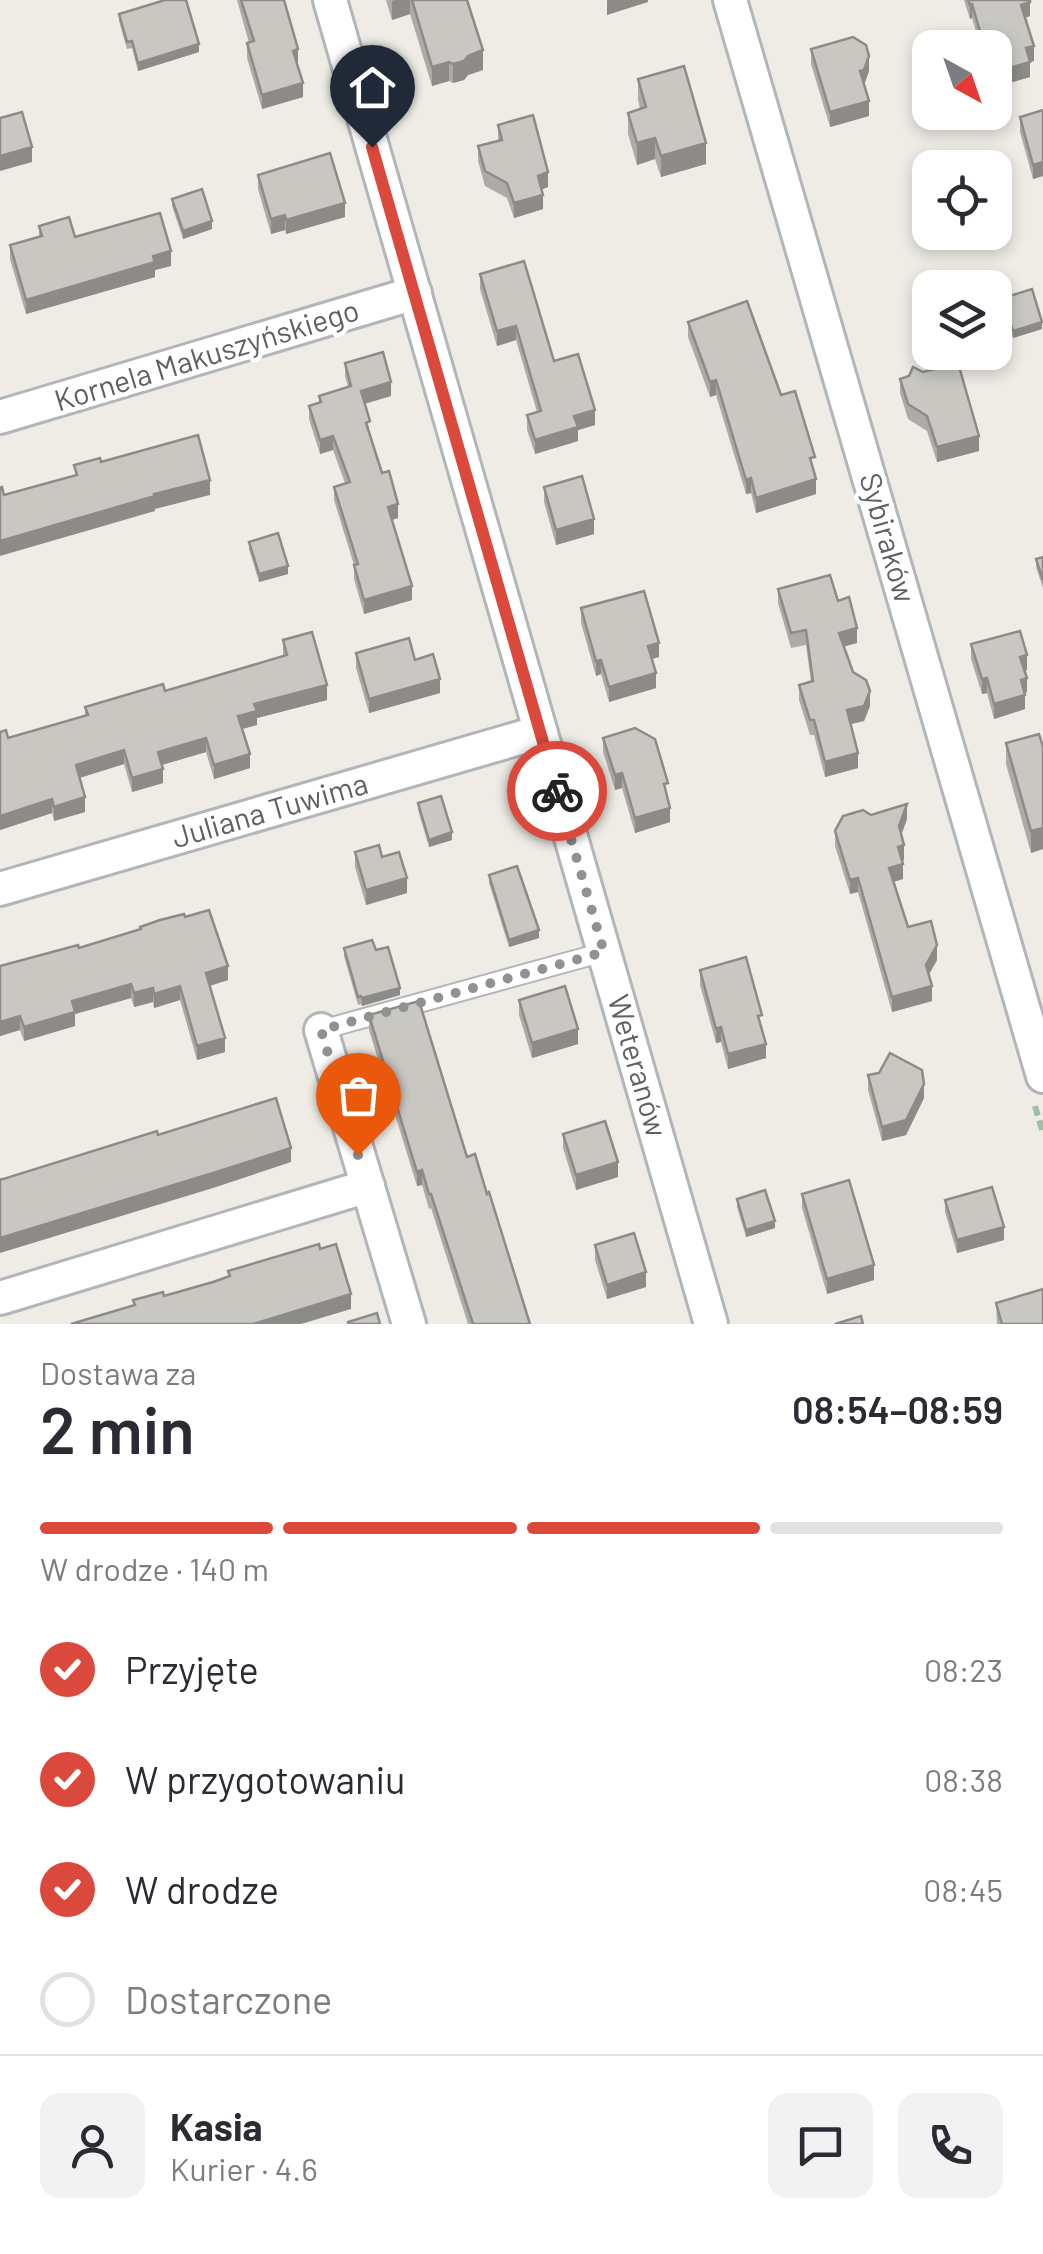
<!DOCTYPE html>
<html lang="pl">
<head>
<meta charset="utf-8">
<style>
  body { margin:0; font-family:Barlow,sans-serif; background:#f2f2f3; color:#2b2b33; height:100vh; display:flex; flex-direction:column; font-size:38px; white-space:nowrap }
  * { box-sizing:border-box; margin:0 }
  p { font-size:32px; color:#7c7c81 }
  .icon { flex:none; width:55px; height:55px; fill:none; stroke:currentColor; stroke-width:2; stroke-linecap:round; stroke-linejoin:round }
  .map { position:relative; height:1324px; overflow:hidden }
  .details { display:flex; flex-direction:column; background:#fff; flex:1 }
  .details>* { flex:none }
  .needle { width:65px; rotate:140deg }
  .controls { position:absolute; left:912px; top:30px; display:grid; gap:20px }
  .controls a { display:grid; place-items:center; width:100px; height:100px; border-radius:20px; background:#fff; box-shadow:0 5px 15px #0003; font-size:50px }
  .pin { position:absolute; display:grid; place-items:center; width:85px; height:85px; color:#fff; margin:-102px -42px; border-radius:50% 50% 50% 0; rotate:-45deg; box-shadow:0 0 10px #0007 }
  .pin .icon { rotate:45deg }
  .courier { position:absolute; display:grid; place-items:center; width:100px; height:100px; margin:-50px; border:8px solid #db493d; border-radius:50%; background:#fff; color:#222; box-shadow:0 2px 12px #0007 }
  .headline em { font-style:normal; font-weight:600 }
  .headline div { display:flex; flex-direction:column-reverse }
  .headline { display:flex; align-items:center; justify-content:space-between; height:170px; padding:0 40px }
  h1 { font-size:65px; font-weight:600; line-height:75px }
  .bar { display:grid; grid-template-columns:repeat(4,1fr); gap:15px 10px; align-content:center; height:120px; padding:0 40px }
  .bar i { height:12px; border-radius:8px; background:#e1e1e2 }
  .bar .current { background:#db493d }
  .bar p { grid-column:span 4 }
  .line { display:flex; align-items:center; gap:25px; padding:0 40px; border-top:2px solid #e1e1e2 }
  .line div { flex:1 }
  .round { display:grid; place-items:center; flex:none; width:105px; height:105px; border-radius:20px; background:#f2f2f3 }
  ol { padding:0 40px; list-style:none }
  li { display:flex; align-items:center; gap:30px; height:110px }
  li p { margin-inline-start:auto }
  li .icon { padding:10px; border-radius:50%; background:#db493d; color:#fff; stroke-width:4 }
  li:last-child { color:#7c7c81 }
  li i { width:55px; height:55px; border:5px solid #e1e1e2; border-radius:50% }
  .map>svg:first-child { display:block }
</style>
</head>
<body>
<div class="map">
<svg width="1043" height="1324" viewBox="0 0 1043 1324">
  <rect width="100%" height="100%" fill="#eeece5"/>
  <g fill="none" stroke-linecap="round" stroke-linejoin="round">
    <defs>
      <polyline id="lane" points="321,1030 604,952"/>
      <g id="street">
        <polyline points="330,0 711,1324"/>
        <polyline points="730,0 1043,1076"/>
        <polyline points="0,417 415,293"/>
        <polyline points="0,889 540,732"/>
        <polyline points="321,1030 409,1324"/>
        <polyline points="0,1298 368,1186"/>
      </g>
    </defs>
    <use href="#lane" stroke="#b2b5b9" stroke-width="22"/>
    <use href="#street" stroke="#b2b5b9" stroke-width="38"/>
    <polyline stroke="#9bc1a6" stroke-width="6" stroke-dasharray="10 5" stroke-linecap="butt" points="1035,1106 1043,1133"/>
    <use href="#lane" stroke="#fff" stroke-width="18"/>
    <use href="#street" stroke="#fff" stroke-width="32"/>
  </g>
  <g fill="#adaba7">
    <polygon points="237,0 285,0 298,64 297,64 303,97 262,109 247,58 247,43 249,43"/>
    <polygon points="386,0 467,0 483,70 468,75 464,80 453,83 449,81 432,86 410,14 392,20"/>
    <polygon points="964,0 1030,0 1030,16 1025,18 1034,61 1030,62 1030,77 995,87 995,48 981,48 972,18 970,19"/>
    <polygon points="119,14 199,52 138,71 132,48 127,49 119,21"/>
    <polygon points="811,49 869,71 864,85 869,116 830,127 811,64"/>
    <polygon points="638,79 706,164 661,177 655,159 637,165 628,134 628,113 640,109 638,100"/>
    <polygon points="1043,110 1043,176 1033,179 1020,132 1020,117"/>
    <polygon points="498,125 548,187 542,189 543,209 514,218 507,198 485,186 478,161 478,146 498,141"/>
    <polygon points="258,175 345,217 286,234 285,230 271,234 258,189"/>
    <polygon points="172,199 212,229 183,239 172,206"/>
    <polygon points="39,226 75,237 171,266 155,270 155,277 26,314 10,259 10,245 39,236"/>
    <polygon points="480,274 554,361 595,425 578,430 578,441 535,454 527,430 527,415 537,412 516,340 497,346 480,289"/>
    <polygon points="1003,298 1042,329 1013,338 1003,305"/>
    <polygon points="688,322 781,395 815,471 816,494 756,513 751,493 746,494 716,395 710,397 688,337"/>
    <polygon points="345,363 391,396 365,403 370,435 398,518 392,520 412,600 364,614 354,579 354,565 334,500 334,487 345,483 333,450 320,454 309,419 309,406 319,402 319,396 348,387 345,376"/>
    <polygon points="900,379 979,451 937,462 927,431 908,419 900,393"/>
    <polygon points="544,487 594,534 556,545 544,502"/>
    <polygon points="249,542 288,574 259,582 249,549"/>
    <polygon points="1043,557 1043,588 1036,567 1036,559"/>
    <polygon points="778,589 838,601 857,643 844,646 853,672 870,706 864,721 851,724 858,768 825,777 814,735 810,735 799,700 799,685 811,682 806,645 791,648 778,603"/>
    <polygon points="581,608 659,657 652,659 656,688 609,702 601,674 596,676 581,623"/>
    <polygon points="283,640 327,700 257,718 257,725 242,729 250,768 214,779 206,752 162,765 163,783 132,792 124,764 79,778 85,812 54,821 52,813 0,830 8,738 85,716 85,707 165,691 283,656"/>
    <polygon points="971,644 1027,670 1025,671 1027,692 1024,693 1025,709 994,719 987,693 982,694 971,659"/>
    <polygon points="356,653 415,660 440,693 369,713 356,668"/>
    <polygon points="603,738 670,822 635,833 622,788 615,790 603,752"/>
    <polygon points="1006,743 1043,747 1043,849 1031,853 1006,764"/>
    <polygon points="418,803 452,840 429,847 418,810"/>
    <polygon points="871,815 907,819 901,835 904,860 902,860 903,879 893,882 908,927 937,960 928,975 932,1001 892,1012 858,892 850,894 835,846 835,831"/>
    <polygon points="355,852 382,857 407,893 366,905 355,867"/>
    <polygon points="489,875 539,938 509,947 489,883"/>
    <polygon points="185,917 228,980 209,986 225,1052 197,1060 180,1000 154,1008 153,1002 134,1007 131,998 75,1014 75,1026 24,1041 20,1030 0,1036 0,966 79,948"/>
    <polygon points="344,948 376,950 400,995 362,1006 361,1004 358,1005 344,956"/>
    <polygon points="700,970 762,1030 766,1058 728,1069 721,1042 716,1043 700,985"/>
    <polygon points="519,1000 578,1044 532,1058 519,1015"/>
    <polygon points="369,1015 467,1157 487,1194 530,1324 468,1324 431,1208 429,1209 422,1185 417,1186 369,1030"/>
    <polygon points="879,1073 924,1098 906,1135 882,1141 868,1090 868,1075"/>
    <polygon points="563,1134 618,1177 576,1190 563,1148"/>
    <polygon points="802,1194 874,1280 827,1294 802,1208"/>
    <polygon points="737,1199 775,1228 746,1237 737,1207"/>
    <polygon points="945,1200 1004,1240 957,1253 945,1212"/>
    <polygon points="595,1245 646,1287 607,1299 595,1260"/>
    <polygon points="996,1303 1043,1324 997,1324"/>
  </g>
  <g fill="#8d8b88">
    <polygon points="395,0 410,0 410,14 392,20 392,1"/>
    <polygon points="607,0 648,0 648,2 607,15"/>
    <polygon points="1030,2 1030,16 1021,19 1021,5"/>
    <polygon points="972,4 972,18 970,19 970,5"/>
    <polygon points="199,44 199,52 138,71 138,63"/>
    <polygon points="1034,46 1034,61 1026,63 1026,48"/>
    <polygon points="298,49 298,64 293,65 293,51"/>
    <polygon points="483,50 483,70 468,75 464,80 453,83 453,64 468,56"/>
    <polygon points="869,56 869,71 864,85 860,71"/>
    <polygon points="449,62 449,81 432,86 432,67"/>
    <polygon points="1030,62 1030,77 995,87 995,72"/>
    <polygon points="303,83 303,97 262,109 262,95"/>
    <polygon points="869,101 869,116 830,127 830,112"/>
    <polygon points="655,138 655,159 637,165 637,143"/>
    <polygon points="706,143 706,164 661,177 661,156"/>
    <polygon points="32,147 32,162 0,171 0,156"/>
    <polygon points="1043,162 1043,176 1033,179 1033,165"/>
    <polygon points="548,172 548,187 538,191 538,176"/>
    <polygon points="543,195 543,209 514,218 514,203"/>
    <polygon points="345,203 345,217 286,234 286,220"/>
    <polygon points="285,215 285,230 271,234 271,219"/>
    <polygon points="212,221 212,229 183,239 183,231"/>
    <polygon points="171,251 171,266 155,270 155,277 26,314 26,300"/>
    <polygon points="1042,322 1042,329 1013,338 1013,331"/>
    <polygon points="516,326 516,340 497,346 497,331"/>
    <polygon points="716,380 716,395 710,397 710,382"/>
    <polygon points="391,382 391,396 361,405 361,391"/>
    <polygon points="595,410 595,425 578,430 578,441 535,454 535,440 574,416"/>
    <polygon points="333,436 333,450 320,454 320,440"/>
    <polygon points="979,436 979,451 937,462 937,447"/>
    <polygon points="751,478 751,493 746,494 746,480"/>
    <polygon points="816,479 816,494 756,513 756,498"/>
    <polygon points="210,480 210,495 155,509 155,511 0,556 0,541 154,494"/>
    <polygon points="398,504 398,518 388,521 388,507"/>
    <polygon points="594,519 594,534 556,545 556,530"/>
    <polygon points="288,566 288,574 259,582 259,574"/>
    <polygon points="412,586 412,600 364,614 364,600"/>
    <polygon points="857,628 857,643 839,648 839,633"/>
    <polygon points="659,643 659,657 648,660 648,646"/>
    <polygon points="1027,655 1027,670 1020,672 1020,657"/>
    <polygon points="601,660 601,674 596,676 596,661"/>
    <polygon points="656,673 656,688 609,702 609,687"/>
    <polygon points="987,678 987,693 982,694 982,679"/>
    <polygon points="1027,678 1027,692 1021,695 1021,680"/>
    <polygon points="440,679 440,693 369,713 369,699"/>
    <polygon points="327,685 327,700 257,718 257,725 238,730 238,716 254,704"/>
    <polygon points="870,691 870,706 864,721 847,725 847,710"/>
    <polygon points="1025,695 1025,709 994,719 994,704"/>
    <polygon points="206,738 206,752 158,766 158,752"/>
    <polygon points="124,750 124,764 76,779 76,765"/>
    <polygon points="858,753 858,768 825,777 825,762"/>
    <polygon points="250,754 250,768 214,779 214,765"/>
    <polygon points="163,769 163,783 132,792 132,778"/>
    <polygon points="622,773 622,788 615,790 615,775"/>
    <polygon points="85,797 85,812 54,821 54,807"/>
    <polygon points="52,799 52,813 0,830 0,816"/>
    <polygon points="907,804 907,819 899,841 899,826"/>
    <polygon points="670,808 670,822 635,833 635,818"/>
    <polygon points="1043,828 1043,849 1031,853 1031,831"/>
    <polygon points="452,832 452,840 429,847 429,840"/>
    <polygon points="904,845 904,860 898,862 898,847"/>
    <polygon points="903,864 903,879 889,883 889,868"/>
    <polygon points="407,878 407,893 366,905 366,890"/>
    <polygon points="858,878 858,892 850,894 850,880"/>
    <polygon points="539,930 539,938 509,947 509,940"/>
    <polygon points="937,945 937,960 926,980 926,965"/>
    <polygon points="228,966 228,980 206,987 206,973"/>
    <polygon points="131,984 131,998 75,1014 75,1026 24,1041 24,1027 72,1001"/>
    <polygon points="180,986 180,1000 154,1008 154,994"/>
    <polygon points="932,986 932,1001 892,1012 892,997"/>
    <polygon points="153,988 153,1002 134,1007 134,993"/>
    <polygon points="400,988 400,995 362,1006 362,998"/>
    <polygon points="20,1016 20,1030 0,1036 0,1022"/>
    <polygon points="721,1027 721,1042 716,1043 716,1029"/>
    <polygon points="578,1029 578,1044 532,1058 532,1043"/>
    <polygon points="225,1038 225,1052 197,1060 197,1046"/>
    <polygon points="766,1044 766,1058 728,1069 728,1054"/>
    <polygon points="924,1084 924,1098 906,1135 882,1141 882,1127"/>
    <polygon points="291,1148 291,1162 213,1188 0,1253 0,1238"/>
    <polygon points="618,1162 618,1177 576,1190 576,1175"/>
    <polygon points="422,1170 422,1185 417,1186 417,1172"/>
    <polygon points="775,1221 775,1228 746,1237 746,1230"/>
    <polygon points="1004,1227 1004,1240 957,1253 957,1240"/>
    <polygon points="874,1265 874,1280 827,1294 827,1279"/>
    <polygon points="646,1272 646,1287 607,1299 607,1285"/>
    <polygon points="351,1294 351,1309 301,1324 253,1324"/>
  </g>
  <g fill="#c9c7c2" stroke="#8d8b88" stroke-width="2.5">
    <polygon points="165,0 186,0 199,44 138,63 132,41 127,42 119,14"/>
    <polygon points="241,0 284,0 298,49 293,51 303,83 262,95 247,43 254,41"/>
    <polygon points="412,0 467,0 483,50 468,56 464,61 453,64 449,62 432,67"/>
    <polygon points="968,0 1030,0 1030,2 1021,5 1034,46 1026,48 1030,62 995,72 995,48 985,48 972,4 970,5"/>
    <polygon points="853,37 866,45 869,56 864,70 860,71 869,101 830,112 811,49"/>
    <polygon points="684,66 706,143 661,156 655,138 637,143 628,113 646,107 638,79"/>
    <polygon points="1043,110 1043,162 1033,165 1020,117"/>
    <polygon points="22,112 32,147 0,156 0,118"/>
    <polygon points="533,115 548,172 538,176 543,195 514,203 507,183 485,171 478,146 502,140 498,125"/>
    <polygon points="330,153 345,203 286,220 285,215 271,219 258,175"/>
    <polygon points="202,189 212,221 183,231 172,199"/>
    <polygon points="160,213 171,251 153,256 155,262 26,300 10,245 42,236 39,226 69,217 75,237"/>
    <polygon points="524,261 554,361 578,354 595,410 574,416 578,427 535,440 527,415 541,411 516,326 497,331 480,274"/>
    <polygon points="1032,289 1042,322 1013,331 1003,298"/>
    <polygon points="747,301 781,395 795,391 815,457 810,458 816,479 756,498 751,478 746,480 716,380 710,382 688,322"/>
    <polygon points="383,352 391,382 361,391 370,421 366,423 382,473 389,471 398,504 388,507 412,586 364,600 354,565 358,564 334,487 350,482 333,436 320,440 309,406 321,402 319,396 351,386 345,363"/>
    <polygon points="958,363 979,436 937,447 927,416 908,404 900,379 909,376 913,367 923,372"/>
    <polygon points="198,435 210,480 154,494 155,496 0,541 0,488 2,487 4,495 77,475 74,465 100,458 101,462"/>
    <polygon points="582,476 594,519 556,530 544,487"/>
    <polygon points="278,533 288,566 259,574 249,542"/>
    <polygon points="1043,557 1043,580 1036,559"/>
    <polygon points="830,575 838,601 849,597 857,628 839,633 853,672 866,680 870,691 864,706 847,710 858,753 825,762 814,720 810,720 799,685 813,681 806,630 791,633 778,589"/>
    <polygon points="644,591 659,643 648,646 656,673 609,687 601,660 596,661 581,608"/>
    <polygon points="1020,631 1027,655 1020,657 1027,678 1021,680 1025,695 994,704 987,678 982,679 971,644"/>
    <polygon points="312,632 327,685 254,704 257,711 238,716 250,754 214,765 206,738 158,752 163,769 132,778 124,750 76,765 85,797 54,807 52,799 0,816 0,732 6,730 8,738 88,715 85,707 163,684 165,691 287,655 283,640"/>
    <polygon points="409,638 415,660 433,654 440,679 369,699 356,653"/>
    <polygon points="635,728 655,739 668,783 664,784 670,808 635,818 622,773 615,775 603,738"/>
    <polygon points="1039,734 1043,747 1043,828 1031,831 1006,743"/>
    <polygon points="441,796 452,832 429,840 418,803"/>
    <polygon points="907,804 899,826 904,845 898,847 903,864 889,868 908,927 931,921 937,945 926,965 932,986 892,997 858,878 850,880 835,831 843,816 863,810 871,815"/>
    <polygon points="379,845 382,857 399,852 407,878 366,890 355,852"/>
    <polygon points="517,866 539,930 509,940 489,875"/>
    <polygon points="209,910 228,966 206,973 225,1038 197,1046 180,986 154,994 153,988 134,993 131,984 72,1001 75,1012 24,1027 20,1016 0,1022 0,966 78,945 79,948 141,929 140,927 160,920 184,914 185,917"/>
    <polygon points="372,940 376,950 388,947 400,988 362,998 361,996 358,997 344,948"/>
    <polygon points="746,957 762,1015 758,1016 766,1044 728,1054 721,1027 716,1029 700,970"/>
    <polygon points="565,986 578,1029 532,1043 519,1000"/>
    <polygon points="419,1001 467,1157 475,1154 487,1194 489,1192 530,1324 473,1324 431,1194 429,1194 422,1170 417,1172 369,1015"/>
    <polygon points="890,1053 922,1070 924,1084 906,1120 882,1127 868,1075 879,1073"/>
    <polygon points="276,1098 291,1148 213,1173 0,1238 0,1178 0,1180 157,1131 158,1135"/>
    <polygon points="605,1121 618,1162 576,1175 563,1134"/>
    <polygon points="849,1180 874,1265 827,1279 802,1194"/>
    <polygon points="992,1187 1004,1227 957,1240 945,1200"/>
    <polygon points="765,1190 775,1221 746,1230 737,1199"/>
    <polygon points="634,1233 646,1272 607,1285 595,1245"/>
    <polygon points="319,1244 320,1249 336,1244 351,1294 253,1324 71,1324 135,1305 133,1300 163,1292 164,1296 213,1282 230,1276 228,1271"/>
    <polygon points="1043,1289 1043,1324 1002,1324 996,1303"/>
    <polygon points="377,1313 380,1324 349,1324 348,1322"/>
    <polygon points="861,1316 863,1324 835,1324"/>
  </g>
  <g fill="none" stroke-linecap="round" stroke-linejoin="round">
    <polyline stroke="#909191" stroke-width="10" stroke-dasharray="0 18" points="358,1155 321,1030 604,952 557,791"/>
    <polyline stroke="#db493d" stroke-width="12" points="372,147 557,791"/>
  </g>
  <g text-anchor="middle" stroke-width="9" stroke-linejoin="round" paint-order="stroke">
    <g font-size="30" fill="#5d6064" stroke="#fff">
      <text transform="translate(207 356) rotate(-17)" y="10">Kornela Makuszyńskiego</text>
      <text transform="translate(887 538) rotate(74)" y="10">Sybiraków</text>
      <text transform="translate(270 811) rotate(-16)" y="10">Juliana Tuwima</text>
      <text transform="translate(637 1066) rotate(74)" y="10">Weteranów</text>
    </g>
  </g>
</svg>
<div class="controls">
<a><svg class="needle" viewBox="-14 -14 28 28"><path d="M0-13l5 13h-10z" fill="#e53935"/><path d="M0 13l5-13h-10z" fill="#7c7c81"/></svg></a>
<a><svg class="icon" aria-label="locate" viewBox="0 0 24 24"><circle cx="12" cy="12" r="6"/><path d="M12 2v4M12 18v4M2 12h4M18 12h4"/></svg></a>
<a><svg class="icon" aria-label="layers" viewBox="0 0 24 24"><path d="M12 4l9 5-9 5-9-5zM3 14l9 5 9-5"/></svg></a>
</div>
<div class="pin" style="left:358px;top:1155px;background:#ea580c"><svg class="icon" aria-label="bag" viewBox="0 0 24 24"><path d="M5 8h14l-1 12H6zM9 8a3 3 0 0 1 6 0"/></svg></div>
<div class="pin" style="left:372px;top:147px;background:#1f2937"><svg class="icon" aria-label="home" viewBox="0 0 24 24"><path d="M3 11l9-7 9 7M6 9v11h12V9"/></svg></div>
<div class="courier" style="left:557px;top:791px"><svg class="icon" aria-label="bike" viewBox="0 0 24 24"><circle cx="6" cy="16" r="4"/><circle cx="18" cy="16" r="4"/><path d="M6 16l4-8h5l3 8M10 8l3 8H6M13 5h3"/></svg></div>
</div>
<section class="details">
<div class="headline"><div><h1>2 min</h1><p>Dostawa za</p></div><em>08:54–08:59</em></div>
<div class="bar"><i class="current"></i><i class="current"></i><i class="current"></i><i></i><p>W drodze · 140 m</p></div>
<ol>
<li><svg class="icon" aria-label="check" viewBox="0 0 24 24"><path d="M5 12l5 5 9-10"/></svg>Przyjęte<p>08:23</p></li>
<li><svg class="icon" aria-label="check" viewBox="0 0 24 24"><path d="M5 12l5 5 9-10"/></svg>W przygotowaniu<p>08:38</p></li>
<li><svg class="icon" aria-label="check" viewBox="0 0 24 24"><path d="M5 12l5 5 9-10"/></svg>W drodze<p>08:45</p></li>
<li><i></i>Dostarczone</li>
</ol>
<div class="line" style="height:180px"><a class="round"><svg class="icon" aria-label="person" viewBox="0 0 24 24"><circle cx="12" cy="8" r="4"/><path d="M4 21q1-7 8-7t8 7"/></svg></a><div><b>Kasia</b><p>Kurier · 4.6</p></div><a class="round"><svg class="icon" aria-label="chat" viewBox="0 0 24 24"><path d="M4 5h16v11H9l-5 4z"/></svg></a><a class="round"><svg class="icon" aria-label="phone" viewBox="0 0 24 24"><path d="M5 4h4l2 5-3 2q2 4 5 5l2-3 5 2v4C11 20 4 13 5 4z"/></svg></a></div>
</section>
</body>
</html>
